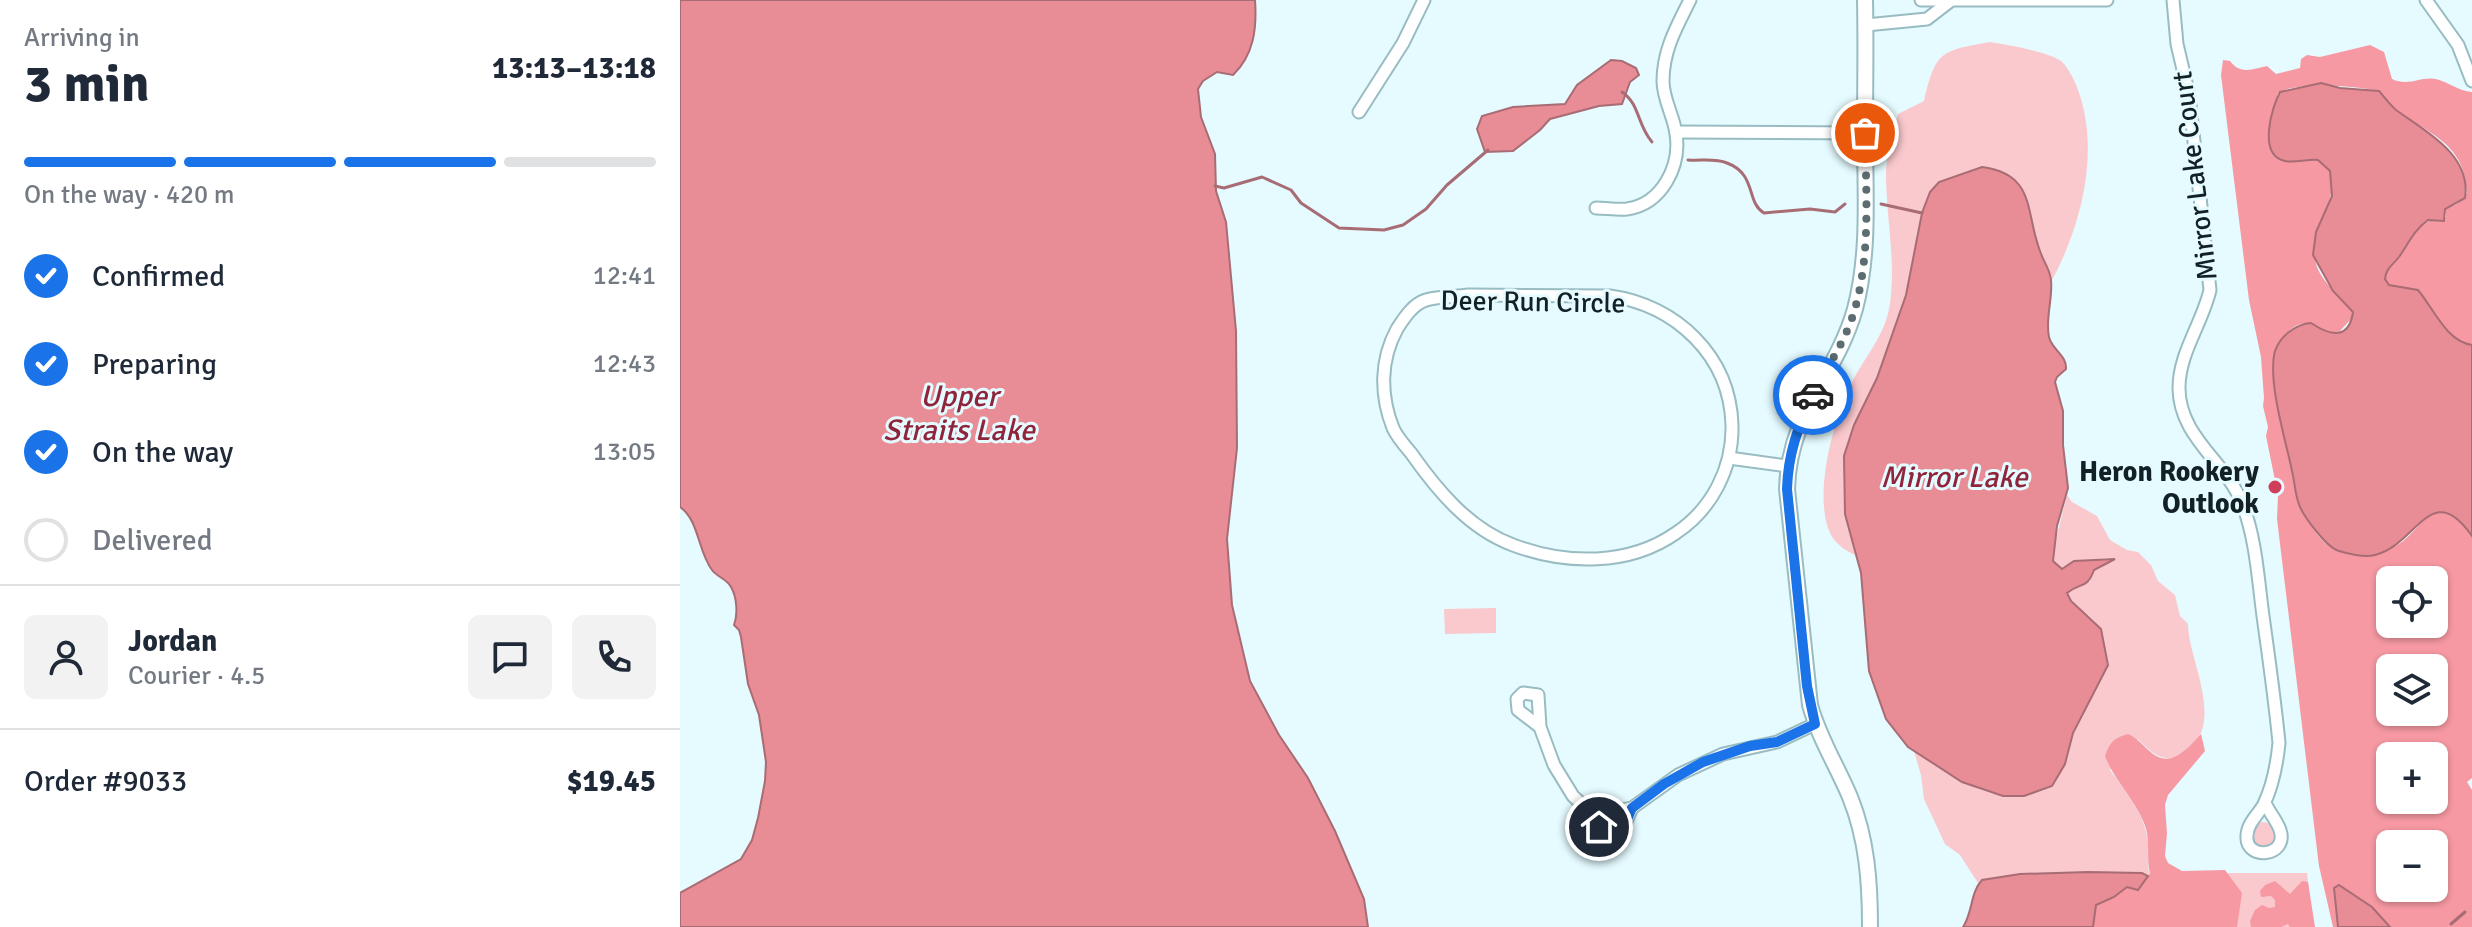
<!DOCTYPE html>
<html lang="en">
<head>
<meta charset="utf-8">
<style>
  body { margin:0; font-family:Signika,sans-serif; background:#f2f2f3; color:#1f2937; height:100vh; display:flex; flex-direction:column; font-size:30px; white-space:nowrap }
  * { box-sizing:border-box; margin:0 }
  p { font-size:26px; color:#747a83 }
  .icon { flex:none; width:44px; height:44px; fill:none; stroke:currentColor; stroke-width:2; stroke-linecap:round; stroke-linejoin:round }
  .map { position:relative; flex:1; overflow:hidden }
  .side { display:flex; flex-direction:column; background:#fff; width:680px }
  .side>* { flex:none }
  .tools { position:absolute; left:1696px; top:566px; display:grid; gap:16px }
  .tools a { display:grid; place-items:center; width:72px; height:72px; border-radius:12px; background:#fff; box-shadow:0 2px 6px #0004; font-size:40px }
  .pin { position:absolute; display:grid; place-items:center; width:68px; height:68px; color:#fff; margin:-34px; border:4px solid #fff; border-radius:50%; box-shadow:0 2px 8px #0007 }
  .courier { position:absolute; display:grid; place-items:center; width:80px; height:80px; margin:-40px; border:6px solid #1a73e8; border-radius:50%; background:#fff; color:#222; box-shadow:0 2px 10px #0007 }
  .head em { font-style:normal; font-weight:700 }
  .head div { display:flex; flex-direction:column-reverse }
  .head { display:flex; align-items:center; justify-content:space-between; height:136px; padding:0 24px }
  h1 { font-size:52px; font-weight:700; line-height:60px }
  .bar { display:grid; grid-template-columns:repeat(4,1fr); gap:12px 8px; align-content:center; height:96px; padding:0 24px }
  .bar i { height:10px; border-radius:6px; background:#e0e1e3 }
  .bar .active { background:#1a73e8 }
  .bar p { grid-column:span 4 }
  .line { display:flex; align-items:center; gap:20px; padding:0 24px; border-top:2px solid #e0e1e3 }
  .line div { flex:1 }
  .round { display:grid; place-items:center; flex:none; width:84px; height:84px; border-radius:12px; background:#f2f2f3 }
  ol { padding:0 24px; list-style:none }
  li { display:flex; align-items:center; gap:24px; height:88px }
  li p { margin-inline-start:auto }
  li .icon { padding:8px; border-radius:50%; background:#1a73e8; color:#fff; stroke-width:4 }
  li:last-child { color:#747a83 }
  li i { width:44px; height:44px; border:4px solid #e0e1e3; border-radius:50% }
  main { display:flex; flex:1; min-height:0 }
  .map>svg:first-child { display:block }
</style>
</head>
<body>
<main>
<section class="side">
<div class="head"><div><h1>3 min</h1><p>Arriving in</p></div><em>13:13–13:18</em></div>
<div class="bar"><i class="active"></i><i class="active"></i><i class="active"></i><i></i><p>On the way · 420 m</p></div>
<ol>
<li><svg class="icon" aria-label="check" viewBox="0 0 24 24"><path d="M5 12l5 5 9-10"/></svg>Confirmed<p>12:41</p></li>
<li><svg class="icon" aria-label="check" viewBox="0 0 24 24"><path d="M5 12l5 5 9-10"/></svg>Preparing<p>12:43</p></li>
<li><svg class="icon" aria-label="check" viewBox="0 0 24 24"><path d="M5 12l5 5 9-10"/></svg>On the way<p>13:05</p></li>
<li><i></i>Delivered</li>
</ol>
<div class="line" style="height:144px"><a class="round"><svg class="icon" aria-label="person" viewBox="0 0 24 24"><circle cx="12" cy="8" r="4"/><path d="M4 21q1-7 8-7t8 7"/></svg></a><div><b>Jordan</b><p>Courier · 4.5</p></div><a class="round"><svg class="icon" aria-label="chat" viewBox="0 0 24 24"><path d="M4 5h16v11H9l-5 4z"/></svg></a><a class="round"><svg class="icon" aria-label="phone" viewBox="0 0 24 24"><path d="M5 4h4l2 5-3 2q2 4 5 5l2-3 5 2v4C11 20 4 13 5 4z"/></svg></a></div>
<div class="line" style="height:104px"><div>Order #9033</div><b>$19.45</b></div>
</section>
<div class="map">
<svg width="1792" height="927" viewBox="0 0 1792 927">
  <rect width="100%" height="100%" fill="#e5fbff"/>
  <g fill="#fac9cd">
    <path d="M 1310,42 C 1327,45 1367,51 1381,61 C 1387,66 1394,79 1397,87 C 1421,149 1402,225 1371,282 L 1359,251 L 1347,199 L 1337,181 L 1309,167 L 1250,192 L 1242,213 L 1226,295 L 1197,378 L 1174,425 L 1164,456 L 1165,514 L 1177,556 C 1166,551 1155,544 1150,533 C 1133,496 1153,420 1171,384 C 1185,356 1206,335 1210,303 C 1216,261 1206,216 1206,174 C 1206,155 1213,133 1218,114 L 1244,101 C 1256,50 1261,51 1310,42 Z"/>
    <path d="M 1387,495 L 1392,502 L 1417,516 L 1430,540 L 1447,550 L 1458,552 L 1471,565 L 1478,581 L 1495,595 L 1500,616 L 1508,624 C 1508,661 1550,729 1500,755 C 1481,764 1470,751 1458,739 L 1430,770 C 1446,791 1465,815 1468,842 C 1470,852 1467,862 1469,873 L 1627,873 L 1633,927 L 1346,927 L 1301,880 L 1298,883 L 1280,855 L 1265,844 L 1244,799 L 1241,775 L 1234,751 C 1278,779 1315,810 1369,788 L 1388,757 L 1393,733 L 1428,665 L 1422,632 L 1387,595 L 1392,589 L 1410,581 L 1414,570 L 1429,558 L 1394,561 L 1382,569 L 1373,561 L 1374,547 Z"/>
    <polygon points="816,608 816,633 765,634 764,609"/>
    <circle cx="1583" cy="835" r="13"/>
  </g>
  <g fill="#f699a3" fill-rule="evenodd">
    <path d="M 1690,45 L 1704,52 L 1712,79 C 1729,87 1740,76 1756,79 C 1769,82 1778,91 1792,92 L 1792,345 C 1767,342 1753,308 1738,290 L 1709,285 L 1705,279 C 1706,268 1713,266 1719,258 C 1737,234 1731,223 1766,217 L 1765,209 L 1777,204 L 1787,193 C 1785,143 1750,135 1716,110 C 1710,105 1705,98 1699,91 C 1675,86 1618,81 1598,93 C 1594,110 1576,156 1606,161 C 1616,163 1627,159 1638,160 L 1650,171 C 1654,187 1651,199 1644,213 C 1624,263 1636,275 1673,309 L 1673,317 L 1658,333 L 1648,334 C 1642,331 1637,325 1631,324 C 1606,319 1595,352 1593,370 L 1615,490 C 1621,510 1638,547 1662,552 C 1670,554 1678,552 1686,551 C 1693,550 1704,551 1711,548 C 1745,535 1749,479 1792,536 L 1792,778 L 1787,782 L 1792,790 L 1792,927 L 1710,927 L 1692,907 L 1659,885 L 1654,888 L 1658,927 L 1653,927 L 1639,866 L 1597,519 L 1598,495 L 1586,436 L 1588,427 L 1583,406 L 1584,398 L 1581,357 L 1569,300 L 1541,75 L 1543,60 L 1550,61 C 1560,75 1573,69 1587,66 L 1596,74 L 1620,68 L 1621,59 L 1627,55 L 1640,57 ZM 1710,580 L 1754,580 L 1754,624 L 1710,624 ZM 1710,668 L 1754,668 L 1754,712 L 1710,712 ZM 1710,756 L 1754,756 L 1754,800 L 1710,800 ZM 1710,844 L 1754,844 L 1754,888 L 1710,888 Z"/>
    <path d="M 1448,734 C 1459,739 1464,747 1473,754 C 1492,768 1509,747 1521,734 L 1525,751 L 1488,795 L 1485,805 L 1487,833 L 1485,856 L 1488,863 L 1502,871 L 1545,870 L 1562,893 L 1557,927 L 1413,927 L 1416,905 L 1434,897 L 1447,887 L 1459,890 L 1470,874 C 1466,856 1471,839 1464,823 C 1454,798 1434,780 1425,756 C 1430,742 1434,738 1448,734 Z"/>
    <polygon points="1595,881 1610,894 1622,881 1628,882 1635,927 1610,927 1608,924 1601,927 1571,927 1570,921 1575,910 1582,905 1589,908 1595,907 1595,900 1591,896 1581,897 1580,891 1585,885"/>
  </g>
  <g fill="#e88c96" stroke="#a86c74" stroke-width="2">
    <path d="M 0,0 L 575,0 C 577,28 574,55 553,75 L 537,72 L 523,81 L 518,89 L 521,117 L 535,154 L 536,191 L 546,222 L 556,331 L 557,448 L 547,539 L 552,605 L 570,681 L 599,735 L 628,778 L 655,831 L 684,899 L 688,927 L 0,927 L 0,893 L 61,859 L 72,840 L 78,818 L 85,781 L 86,762 L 79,715 L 68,684 L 61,637 L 59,630 L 54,625 C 58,615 57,597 51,587 C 47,579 37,577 32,570 C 18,552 19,520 0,507 Z"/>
    <polygon points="931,60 942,61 956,68 959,75 950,82 942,104 919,106 870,119 860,130 833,151 805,152 797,129 802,116 833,107 885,104 897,85"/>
    <path d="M 1641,83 L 1660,88 L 1699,91 C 1705,98 1710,105 1716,110 C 1743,130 1792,154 1785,198 L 1765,209 L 1764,221 L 1748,220 C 1733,231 1729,243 1719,257 C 1713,265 1706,268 1705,279 L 1709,285 L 1738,290 C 1754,309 1766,341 1792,345 L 1792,536 C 1751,477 1737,545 1695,555 C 1684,558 1670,554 1659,551 C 1647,548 1625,518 1620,507 C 1615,496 1615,483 1612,471 C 1606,441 1587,381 1595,351 C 1600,336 1616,324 1631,323 C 1649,335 1669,341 1673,312 L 1653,291 L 1633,255 L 1636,232 L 1652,196 L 1650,171 L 1638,160 C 1627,159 1615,163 1605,161 C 1577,155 1592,107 1600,92 Z"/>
    <path d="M 1302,167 C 1356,174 1345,212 1360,251 C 1363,261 1370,269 1371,280 C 1373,299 1365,319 1369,337 C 1372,350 1387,355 1386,369 L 1377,377 L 1375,382 L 1383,411 L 1383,445 L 1388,488 L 1377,526 L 1373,561 L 1382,569 L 1394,561 L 1435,559 L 1414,570 C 1407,590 1400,582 1387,593 L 1391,601 L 1421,629 L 1428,665 L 1393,733 L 1385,764 L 1372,786 L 1344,796 L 1323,796 L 1282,782 L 1228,747 L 1206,719 L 1189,671 L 1181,573 L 1165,514 L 1164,456 L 1174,425 L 1197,378 L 1226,295 L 1242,213 L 1250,192 L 1259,182 Z"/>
    <path d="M 1408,872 L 1462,873 L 1468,876 L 1458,890 L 1447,887 L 1434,897 L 1416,905 L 1413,927 L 1283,927 C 1293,912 1290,893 1302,880 L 1340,874 Z"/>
    <polygon points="1659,885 1692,907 1710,927 1658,927 1654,888"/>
  </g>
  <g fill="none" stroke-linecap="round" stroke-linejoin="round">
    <g stroke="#a86c74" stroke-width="3">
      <path d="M 942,92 C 960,104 957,125 972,142"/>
      <path d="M 1008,160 C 1021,161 1035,158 1047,163 C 1077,174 1066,203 1084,213 L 1130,209 L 1155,212 L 1165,204"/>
      <polyline points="535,186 544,188 582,177 611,190 621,203 659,228 704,230 723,225 746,209 767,185 808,150"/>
      <polyline points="1201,204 1242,213"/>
      <polyline points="1771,924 1785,912"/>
    </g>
    <defs>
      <g id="minor">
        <polyline points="1241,0 1427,0"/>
        <path d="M 1493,0 L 1497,44 L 1509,95 L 1530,290 C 1522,324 1499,353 1499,388 C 1499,437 1546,462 1562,503 C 1576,538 1578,579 1583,616 C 1589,659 1595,701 1599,743 C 1597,763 1593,785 1584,804 C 1579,814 1567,823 1567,836 C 1565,861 1609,857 1600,830 C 1597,821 1589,812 1585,803"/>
        <polyline points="1746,0 1778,45 1792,81"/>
        <polyline points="1186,25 1247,19 1269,2"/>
        <polyline points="679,112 723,43 744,0"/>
        <polyline points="996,132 1185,133"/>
        <path d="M 916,208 C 926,208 937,210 947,209 C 982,204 1001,166 996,134 C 994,116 983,100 983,81 C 983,50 997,26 1010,0"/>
        <path d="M 789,295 L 930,296 C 996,305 1050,356 1052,425 C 1053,468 1032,509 996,533 C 949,566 886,565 833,545 C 789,529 757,490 731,453 C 725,446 717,437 713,428 C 700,395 700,360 717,329 C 724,318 733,304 746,300 C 759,296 776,297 789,295 Z"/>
        <polyline points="1049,458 1107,466"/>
        <polyline points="860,727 858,695 843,693 837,699 838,710 860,727 874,765 893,796 907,809 925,813 952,808 998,775 1043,754 1097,742 1135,724"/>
        <polyline points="907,809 919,827 929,831 944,826 952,808"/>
      </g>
      <path id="major" d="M 1185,0 C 1186,45 1185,89 1185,134 C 1185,192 1190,252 1175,309 C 1156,376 1109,412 1107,489 L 1130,705 C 1139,738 1157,766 1170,797 C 1187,839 1190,882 1190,927"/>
    </defs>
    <use href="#minor" stroke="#98bcc2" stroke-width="15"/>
    <use href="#major" stroke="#98bcc2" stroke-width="18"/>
    <use href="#minor" stroke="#fff" stroke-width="11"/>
    <use href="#major" stroke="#fff" stroke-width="14"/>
  </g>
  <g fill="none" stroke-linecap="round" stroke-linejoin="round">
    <path stroke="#5c6d71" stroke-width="8" stroke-dasharray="0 14.4" d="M 1133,395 C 1147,367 1165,342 1174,312 C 1191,256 1186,192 1185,133"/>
    <path stroke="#1a73e8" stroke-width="10" d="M 919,827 L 929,831 L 944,826 L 952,808 L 984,784 L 1023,762 L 1070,746 L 1097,742 L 1135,724 L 1127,686 L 1107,489 C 1108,454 1118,426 1133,395"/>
  </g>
  <circle fill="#cf3f5c" stroke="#e5fbff" stroke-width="3" cx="1595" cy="487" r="8"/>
  <g text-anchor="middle" stroke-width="6" stroke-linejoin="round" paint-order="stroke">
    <g font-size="28" fill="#132124" stroke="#e5fbff">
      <text transform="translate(1514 176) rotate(-97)" y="10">Mirror Lake Court</text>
      <text transform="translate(853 301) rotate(1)" y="10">Deer Run Circle</text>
    </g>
    <g font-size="28" font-weight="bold" fill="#132124" stroke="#e5fbff" text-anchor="end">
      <text x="1579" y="481">Heron Rookery<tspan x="1579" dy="32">Outlook</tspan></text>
    </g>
    <g font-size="30" font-style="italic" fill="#8f243b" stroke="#e5fbff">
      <text x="279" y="406">Upper<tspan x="279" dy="34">Straits Lake</tspan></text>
      <text x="1274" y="487">Mirror Lake</text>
    </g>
  </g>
</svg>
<div class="tools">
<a><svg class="icon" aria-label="locate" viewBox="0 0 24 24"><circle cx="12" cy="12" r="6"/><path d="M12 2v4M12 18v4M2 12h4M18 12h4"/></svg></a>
<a><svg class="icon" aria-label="layers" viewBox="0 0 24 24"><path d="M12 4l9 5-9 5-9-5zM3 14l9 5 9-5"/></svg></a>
<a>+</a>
<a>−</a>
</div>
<div class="pin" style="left:1185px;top:133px;background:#ea580c"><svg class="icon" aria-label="bag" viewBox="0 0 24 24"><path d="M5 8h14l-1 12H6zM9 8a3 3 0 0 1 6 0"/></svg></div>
<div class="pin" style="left:919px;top:827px;background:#1f2937"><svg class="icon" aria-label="home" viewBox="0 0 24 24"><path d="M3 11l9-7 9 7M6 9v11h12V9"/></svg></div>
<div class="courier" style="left:1133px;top:395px"><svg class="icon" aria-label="car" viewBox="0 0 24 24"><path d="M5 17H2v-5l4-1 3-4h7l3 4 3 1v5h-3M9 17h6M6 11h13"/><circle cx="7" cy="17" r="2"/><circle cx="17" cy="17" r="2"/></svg></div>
</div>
</main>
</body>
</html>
